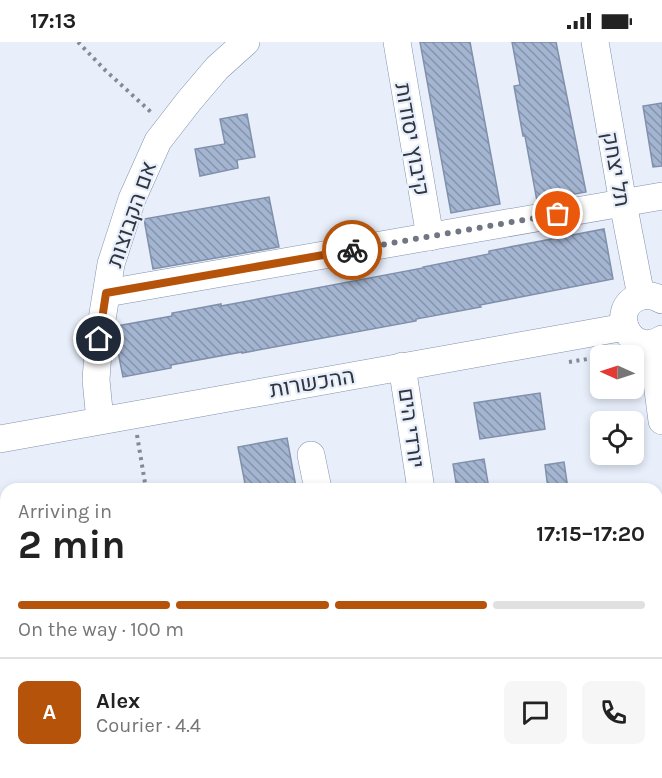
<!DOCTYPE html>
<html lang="en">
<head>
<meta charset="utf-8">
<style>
  body { margin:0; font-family:Karla,Heebo,sans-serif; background:#f6f6f6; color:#222; height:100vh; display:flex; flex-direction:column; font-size:22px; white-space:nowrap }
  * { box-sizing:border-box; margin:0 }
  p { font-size:20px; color:#767676 }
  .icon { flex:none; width:33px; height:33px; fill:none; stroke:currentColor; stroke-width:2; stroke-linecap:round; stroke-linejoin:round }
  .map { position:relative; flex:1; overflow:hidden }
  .panel { position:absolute; left:0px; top:441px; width:663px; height:296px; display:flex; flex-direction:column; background:#fff; border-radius:18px 18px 0 0; box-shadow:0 3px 9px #0003 }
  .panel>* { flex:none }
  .needle { width:39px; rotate:273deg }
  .fabs { position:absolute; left:590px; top:303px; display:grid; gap:12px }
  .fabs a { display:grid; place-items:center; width:54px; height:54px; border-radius:9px; background:#fff; box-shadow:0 3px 9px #0003; font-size:30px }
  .pin { position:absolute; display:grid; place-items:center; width:51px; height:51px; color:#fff; margin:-26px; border:3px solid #fff; border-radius:50%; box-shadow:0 2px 6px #0007 }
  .courier { position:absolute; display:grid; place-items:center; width:60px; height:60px; margin:-30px; border:4px solid #b45309; border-radius:50%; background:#fff; color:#222; box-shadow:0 2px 8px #0007 }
  .summary em { font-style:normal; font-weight:700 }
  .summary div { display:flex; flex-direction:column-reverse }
  .summary { display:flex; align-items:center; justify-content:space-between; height:102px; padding:0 18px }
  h1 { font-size:39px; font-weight:700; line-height:45px }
  .bar { display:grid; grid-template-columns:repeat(4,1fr); gap:9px 6px; align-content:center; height:72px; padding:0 18px }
  .bar i { height:8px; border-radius:4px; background:#e0e0e0 }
  .bar .active { background:#b45309 }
  .bar p { grid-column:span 4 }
  .line { display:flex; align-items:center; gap:15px; padding:0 18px; border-top:2px solid #e0e0e0 }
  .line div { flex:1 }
  .round { display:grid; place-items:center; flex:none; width:63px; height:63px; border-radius:9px; background:#f6f6f6 }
  .status { display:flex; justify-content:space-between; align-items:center; height:42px; padding:0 30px; background:#fff; direction:ltr }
  .status svg { height:16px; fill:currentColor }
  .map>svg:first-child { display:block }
</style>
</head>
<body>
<div class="status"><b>17:13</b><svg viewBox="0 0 49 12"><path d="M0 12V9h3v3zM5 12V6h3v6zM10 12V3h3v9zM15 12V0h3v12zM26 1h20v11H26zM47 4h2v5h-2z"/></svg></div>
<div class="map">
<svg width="662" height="736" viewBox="0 0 662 736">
  <defs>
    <pattern id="building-back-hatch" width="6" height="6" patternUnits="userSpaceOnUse" patternTransform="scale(1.5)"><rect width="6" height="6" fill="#a4b5d1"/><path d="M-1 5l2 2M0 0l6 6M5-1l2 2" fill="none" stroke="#8694ab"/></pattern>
  </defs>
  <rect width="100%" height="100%" fill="#e8effb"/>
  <g fill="url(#building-back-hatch)" stroke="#8090ab" stroke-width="1.5">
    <polygon points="420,0 470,0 500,162 451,171"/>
    <polygon points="512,0 556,0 586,150 537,159 525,94 523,94 514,44 520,43"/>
    <polygon points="662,61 662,124 653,125 643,64"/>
    <polygon points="247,72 255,115 237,118 238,126 200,134 195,107 225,102 220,77"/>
    <polygon points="269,155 279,205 153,227 144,177"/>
    <polygon points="604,187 613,237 480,263 481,265 416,277 416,279 242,311 242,310 171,323 171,326 123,335 115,295 117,284 172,274 172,271 221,262 221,264 423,226 423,225 489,212 489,209"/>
    <polygon points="540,351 545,387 480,397 474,361"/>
    <polygon points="287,396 296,445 289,447 246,447 238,405"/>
    <polygon points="484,417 489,447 457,447 453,422"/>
    <polygon points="564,420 568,447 548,447 545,423"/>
  </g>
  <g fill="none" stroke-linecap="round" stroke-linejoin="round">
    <defs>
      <g id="minor">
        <polyline points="397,0 430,195"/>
        <polyline points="595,0 623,161 641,254"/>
        <polyline points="107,251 662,154"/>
        <path d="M 662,258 C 655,254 647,252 639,255 C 607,267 630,317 662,297"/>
        <polyline points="652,302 662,379"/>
        <polyline points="402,324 421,447"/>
        <polyline points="100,378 96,338 99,296 111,222 132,157 158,99 189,59 217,26 246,0"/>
        <polyline points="0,397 625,285"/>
        <polyline points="311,413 318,447"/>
        <polyline points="0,526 6,525"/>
        <polyline points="0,704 6,703"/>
        <polyline points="189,730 190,736"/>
        <polyline points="468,730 469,736"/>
      </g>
    </defs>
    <use href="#minor" stroke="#8192ac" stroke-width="28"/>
    <g stroke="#838a96" stroke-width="4" stroke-dasharray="3 4.5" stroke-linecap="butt">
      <polyline points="78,0 105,28 153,72"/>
      <polyline points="569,320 600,315"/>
      <polyline points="137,393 146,447"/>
    </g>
    <use href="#minor" stroke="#fff" stroke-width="27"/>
  </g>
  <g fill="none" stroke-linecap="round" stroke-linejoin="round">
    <polyline stroke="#707783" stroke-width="6" stroke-dasharray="0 10.8" points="352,208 558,172"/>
    <polyline stroke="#b45309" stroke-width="8" points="99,297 106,251 352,208"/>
  </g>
  <g text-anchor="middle" stroke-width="4.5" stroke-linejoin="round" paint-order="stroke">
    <g font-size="22" fill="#2f3642" stroke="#e8effb">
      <text transform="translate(413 97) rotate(80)" y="8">קיבוץ יסודות</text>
      <text transform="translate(617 127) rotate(80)" y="8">תל יצחק</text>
      <text transform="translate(131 172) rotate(-71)" y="8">אם הקבוצות</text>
      <text transform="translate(312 340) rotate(-10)" y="8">ההכשרות</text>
      <text transform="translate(412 386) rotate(82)" y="8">יורדי הים</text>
    </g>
  </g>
</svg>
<div class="fabs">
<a><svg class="needle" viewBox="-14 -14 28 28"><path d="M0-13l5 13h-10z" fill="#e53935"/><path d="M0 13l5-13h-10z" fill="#767676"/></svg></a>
<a><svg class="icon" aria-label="locate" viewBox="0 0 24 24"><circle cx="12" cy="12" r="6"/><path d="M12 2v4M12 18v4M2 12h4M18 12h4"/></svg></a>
</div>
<div class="pin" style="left:558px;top:172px;background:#ea580c"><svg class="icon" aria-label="bag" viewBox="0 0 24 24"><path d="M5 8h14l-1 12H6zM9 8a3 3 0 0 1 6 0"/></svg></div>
<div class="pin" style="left:99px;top:297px;background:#1f2937"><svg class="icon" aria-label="home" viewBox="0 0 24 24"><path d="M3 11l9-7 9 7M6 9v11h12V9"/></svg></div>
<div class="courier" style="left:352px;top:208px"><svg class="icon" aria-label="bike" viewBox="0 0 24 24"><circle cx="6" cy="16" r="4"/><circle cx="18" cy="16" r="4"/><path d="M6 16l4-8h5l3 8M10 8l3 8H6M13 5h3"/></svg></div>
<section class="panel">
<div class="summary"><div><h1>2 min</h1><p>Arriving in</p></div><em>17:15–17:20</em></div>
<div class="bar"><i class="active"></i><i class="active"></i><i class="active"></i><i></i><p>On the way · 100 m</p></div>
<div class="line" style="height:108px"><b class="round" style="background:#b45309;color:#fff">A</b><div><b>Alex</b><p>Courier · 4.4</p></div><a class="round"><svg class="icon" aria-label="chat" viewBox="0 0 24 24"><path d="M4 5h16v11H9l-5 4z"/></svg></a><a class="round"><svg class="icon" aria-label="phone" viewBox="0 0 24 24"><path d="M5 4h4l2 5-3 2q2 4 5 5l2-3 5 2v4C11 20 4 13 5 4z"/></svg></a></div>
</section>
</div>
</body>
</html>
